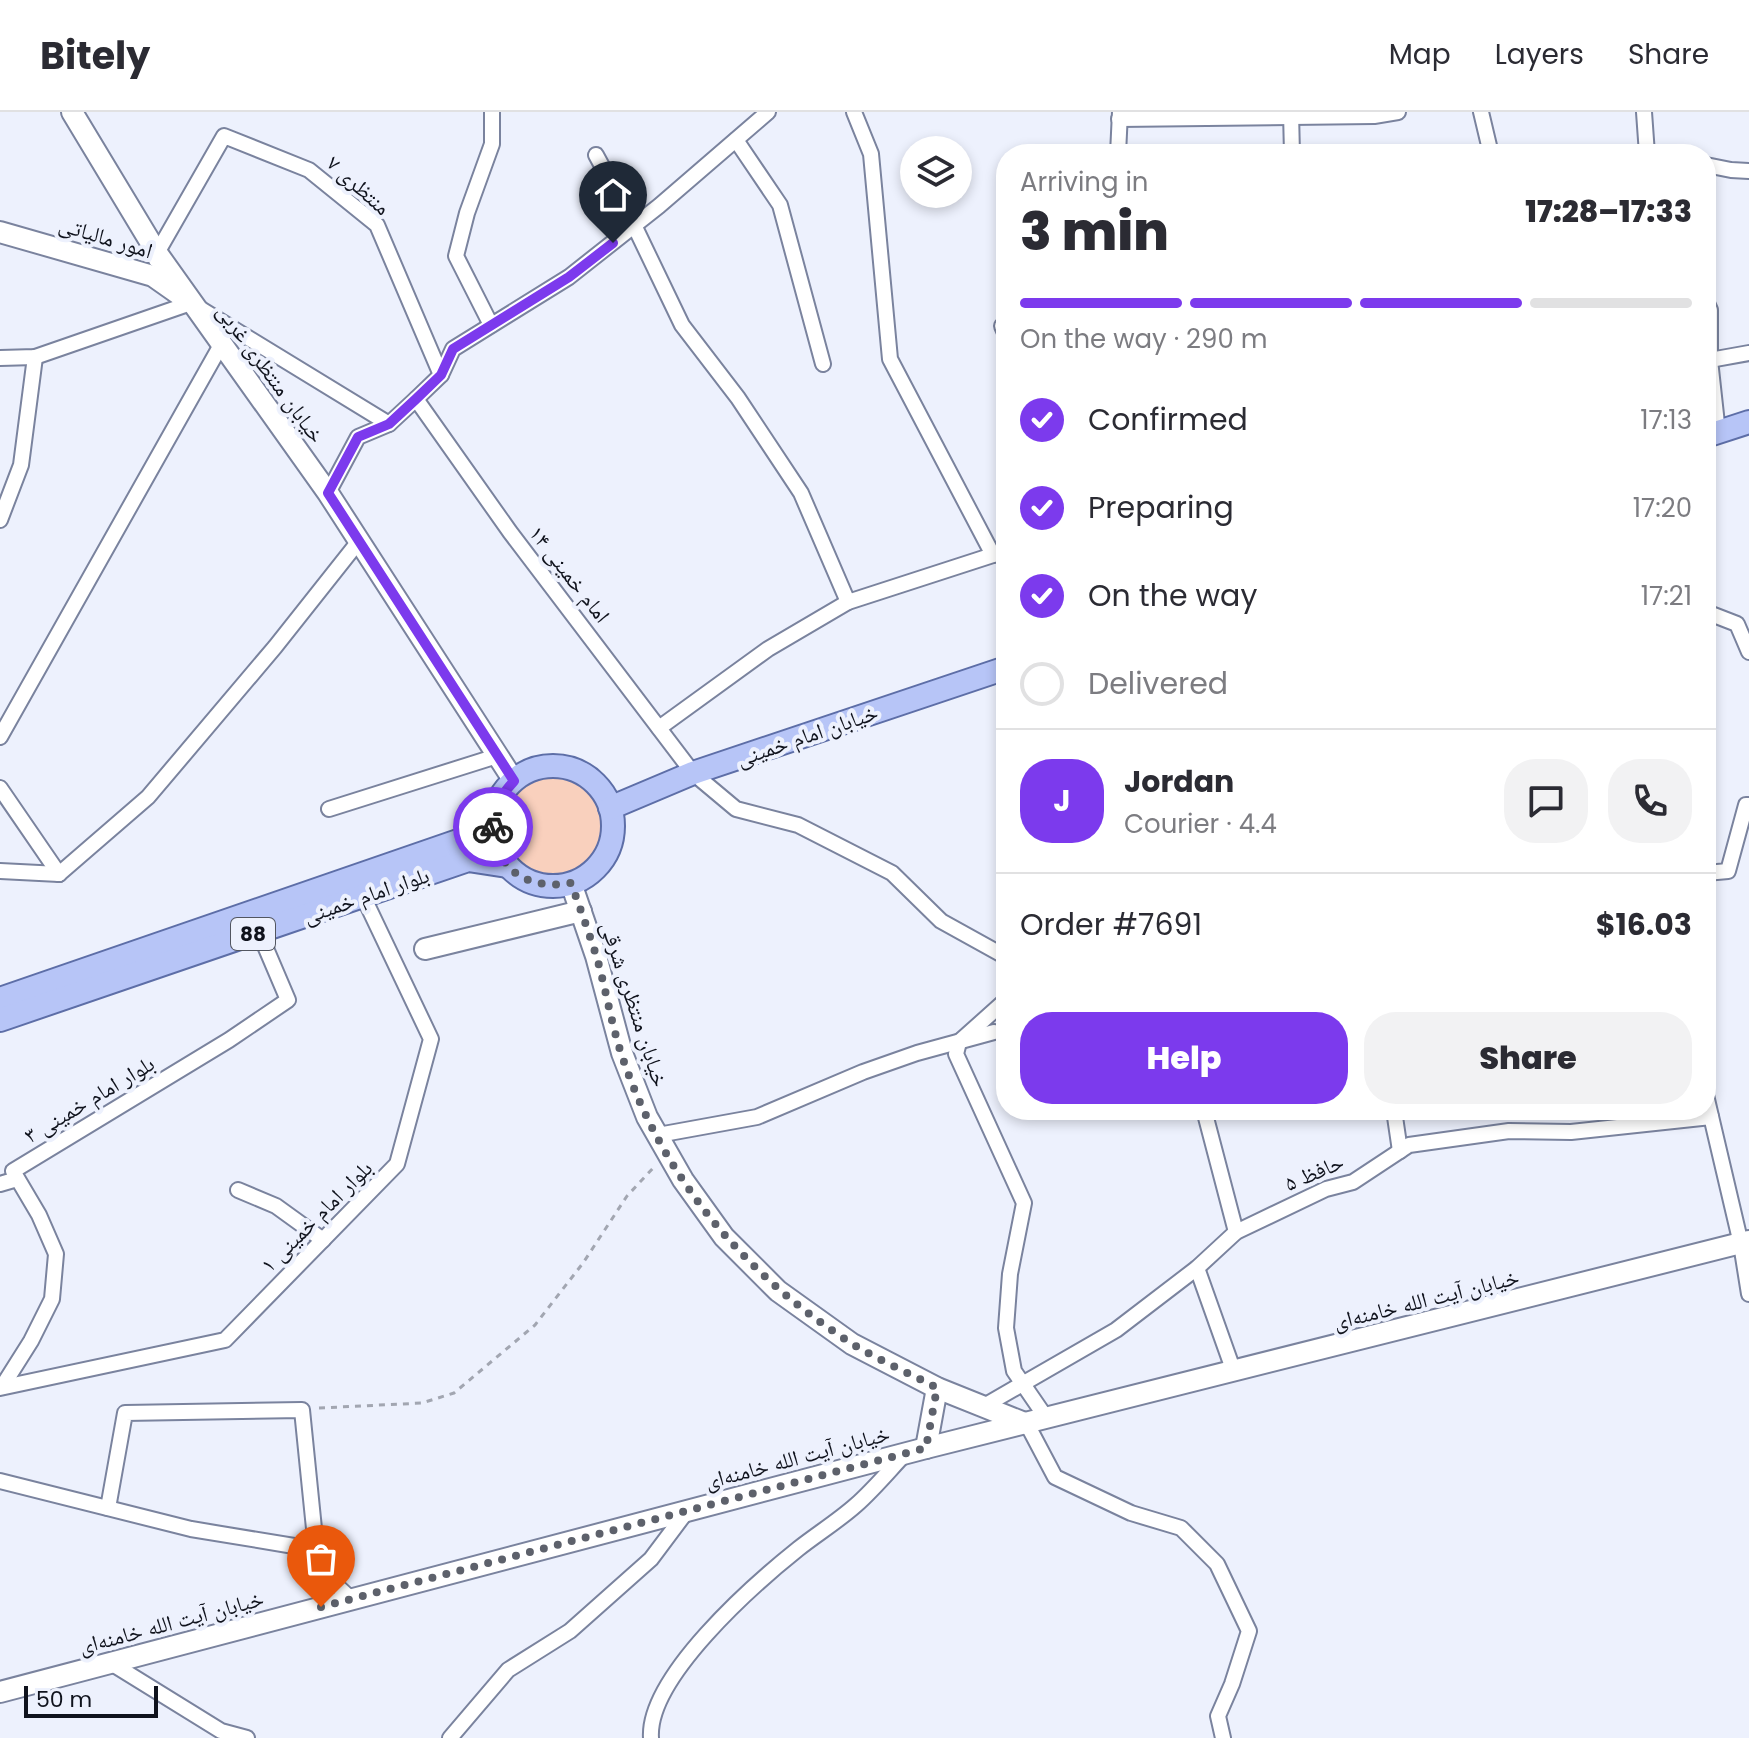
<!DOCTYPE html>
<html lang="en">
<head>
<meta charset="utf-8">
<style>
  body { margin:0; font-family:Poppins,"Noto Naskh Arabic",sans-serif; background:#f2f2f3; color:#2b2b33; height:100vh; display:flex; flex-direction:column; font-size:30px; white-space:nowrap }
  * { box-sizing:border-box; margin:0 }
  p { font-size:26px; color:#7c7c81 }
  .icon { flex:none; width:44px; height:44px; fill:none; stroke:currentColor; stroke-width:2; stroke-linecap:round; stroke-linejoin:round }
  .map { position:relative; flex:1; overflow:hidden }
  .sheet { position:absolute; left:996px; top:32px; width:720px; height:976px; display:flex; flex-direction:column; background:#fff; border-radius:32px; box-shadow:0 4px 12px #0003 }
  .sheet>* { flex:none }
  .controls { position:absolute; left:900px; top:24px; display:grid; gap:16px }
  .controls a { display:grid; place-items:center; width:72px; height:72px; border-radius:50%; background:#fff; box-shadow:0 4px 12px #0003; font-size:40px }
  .scale { position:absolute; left:24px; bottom:20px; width:134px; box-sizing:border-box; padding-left:8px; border:4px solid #10131d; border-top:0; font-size:22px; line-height:28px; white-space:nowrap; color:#10131d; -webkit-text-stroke:6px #edf1fd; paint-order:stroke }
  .pin { position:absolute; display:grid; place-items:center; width:68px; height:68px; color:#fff; margin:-82px -34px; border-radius:50% 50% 50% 0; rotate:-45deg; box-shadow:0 0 8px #0007 }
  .pin .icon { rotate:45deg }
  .courier { position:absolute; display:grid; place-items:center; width:80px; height:80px; margin:-40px; border:6px solid #7c3aed; border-radius:50%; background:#fff; color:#222; box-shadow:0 2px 10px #0007 }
  .overview em { font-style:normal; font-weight:800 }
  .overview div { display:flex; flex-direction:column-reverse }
  .overview { display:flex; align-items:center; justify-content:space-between; height:136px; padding:0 24px }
  h1 { font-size:52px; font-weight:800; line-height:60px }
  .bar { display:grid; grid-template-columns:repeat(4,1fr); gap:12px 8px; align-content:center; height:96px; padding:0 24px }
  .bar i { height:10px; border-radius:6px; background:#e1e1e2 }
  .bar .on { background:#7c3aed }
  .bar p { grid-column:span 4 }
  .line { display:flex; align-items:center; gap:20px; padding:0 24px; border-top:2px solid #e1e1e2 }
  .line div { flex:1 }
  .round { display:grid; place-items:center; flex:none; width:84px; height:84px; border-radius:32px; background:#f2f2f3 }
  ol { padding:0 24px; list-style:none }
  li { display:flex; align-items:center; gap:24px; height:88px }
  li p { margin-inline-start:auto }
  li .icon { padding:8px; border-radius:50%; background:#7c3aed; color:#fff; stroke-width:4 }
  li:last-child { color:#7c7c81 }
  li i { width:44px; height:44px; border:4px solid #e1e1e2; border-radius:50% }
  .action { display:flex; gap:16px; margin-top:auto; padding:16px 24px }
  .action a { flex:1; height:92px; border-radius:32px; background:#7c3aed; color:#fff; font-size:32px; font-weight:800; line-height:92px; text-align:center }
  .action a+a { background:#f2f2f3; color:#2b2b33 }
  header { display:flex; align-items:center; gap:48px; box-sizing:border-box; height:112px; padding:0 40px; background:#fff; border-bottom:2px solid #e1e1e2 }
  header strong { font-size:38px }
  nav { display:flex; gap:44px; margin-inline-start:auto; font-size:28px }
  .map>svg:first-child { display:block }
</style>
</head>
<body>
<header>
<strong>Bitely</strong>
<nav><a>Map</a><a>Layers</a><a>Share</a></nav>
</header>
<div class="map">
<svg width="1749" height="1626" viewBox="0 0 1749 1626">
  <rect width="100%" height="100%" fill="#edf1fd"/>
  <circle fill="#f9d0bd" cx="553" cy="714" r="50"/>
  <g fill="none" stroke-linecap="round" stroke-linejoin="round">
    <defs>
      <g id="street">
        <polyline points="854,0 871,42 890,247 993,443"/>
        <polyline points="1291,0 1292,42"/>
        <polyline points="1481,0 1491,42"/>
        <polyline points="1644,0 1647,42"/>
        <polyline points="1119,7 1374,4 1398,0"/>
        <polyline points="736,28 780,93 823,252"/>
        <polyline points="1118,42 1120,0"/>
        <polyline points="596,43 634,113 682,213 738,286 801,381 848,490"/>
        <polyline points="1706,53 1731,58 1749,59"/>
        <polyline points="156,148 157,141 224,24 309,58 377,113 441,263"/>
        <polyline points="1706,189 1710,198 1710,248 1718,321"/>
        <polyline points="491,213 456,144 467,101 492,32 492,0"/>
        <polyline points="1002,214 1006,223"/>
        <polyline points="0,246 35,245 191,191 389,312"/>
        <polyline points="1710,248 1749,241"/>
        <polyline points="416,287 510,420 693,661 736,697 798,713 892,761 941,809 1006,845"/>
        <polyline points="328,381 358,325 389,312 416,287 441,263 453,237 569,165 659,94 768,0"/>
        <polyline points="0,408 21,353 35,245"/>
        <polyline points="1706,500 1737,512 1749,540"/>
        <polyline points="659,616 768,537 848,490 993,443 1006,437"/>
        <polyline points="0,625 221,233"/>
        <polyline points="0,676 59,762"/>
        <polyline points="329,697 497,644"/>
        <polyline points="0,759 59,762"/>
        <polyline points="1706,761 1728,759 1746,693 1749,693"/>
        <polyline points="59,762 148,685 275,535 359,429"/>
        <polyline points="1006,888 959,930 956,942 1024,1091 1010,1162 1006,1216 1014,1259 1047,1307"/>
        <polyline points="1706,983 1741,1132 1749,1182"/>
        <polyline points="1204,998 1236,1120"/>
        <polyline points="1394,998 1400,1039"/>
        <polyline points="658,1023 757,1005 863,960 917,941 994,920"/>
        <polyline points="0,1072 17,1067"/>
        <polyline points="238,1078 276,1094 323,1128"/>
        <polyline points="1197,1156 1234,1260"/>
        <polyline points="2,1275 31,1229 52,1187 56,1142 39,1103 13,1059 229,928 288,888 259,820"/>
        <polyline points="0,1276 225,1228 397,1052 431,927 363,784"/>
        <polyline points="984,1294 1116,1218 1197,1156 1236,1120 1326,1077 1353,1070 1409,1033 1509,1019 1571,1020 1711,1005"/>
        <polyline points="1027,1312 1055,1365 1131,1401 1181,1416 1217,1452 1249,1519 1232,1572 1218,1604 1223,1626"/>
        <polyline points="0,1369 191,1417 294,1434 351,1487"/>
        <polyline points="108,1396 125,1301 302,1298 318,1456"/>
        <polyline points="111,1551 221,1619 247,1626"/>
        <polyline points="450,1626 508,1558 570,1519 651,1447 687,1399"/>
        <path d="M 651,1626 C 647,1566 753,1473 798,1437 C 817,1422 838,1409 856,1393 C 873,1378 888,1360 903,1344"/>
      </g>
      <g id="secondary">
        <polyline points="72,0 157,141 328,381 514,669"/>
        <polyline points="0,120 153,164 180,183"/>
        <polyline points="571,771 596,844 622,941 647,1005 683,1068 724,1125 778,1179 852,1232 937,1276 1027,1312"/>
        <polyline points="425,837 581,799"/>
        <polyline points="926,1336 937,1276"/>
        <polyline points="0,1580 926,1336 1749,1129"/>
      </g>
      <g id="primary">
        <polyline points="1706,324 1749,310"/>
        <circle cx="553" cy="714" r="60"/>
        <polyline points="610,696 693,661 1006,556"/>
        <polyline points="0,887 461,728 493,710"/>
        <polyline points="0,908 468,748 507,754"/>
      </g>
    </defs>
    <use href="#street" stroke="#7a839e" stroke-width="18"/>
    <use href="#secondary" stroke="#7a839e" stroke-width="24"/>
    <use href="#primary" stroke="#5d6ea7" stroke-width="26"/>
    <polyline stroke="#a2a6b1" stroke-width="3" stroke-dasharray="6 6" stroke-linecap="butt" points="319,1296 422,1291 454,1281 535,1213 583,1151 627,1084 654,1055"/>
    <use href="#street" stroke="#fff" stroke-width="14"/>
    <use href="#secondary" stroke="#fff" stroke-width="20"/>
    <use href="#primary" stroke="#b7c5f7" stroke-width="22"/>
  </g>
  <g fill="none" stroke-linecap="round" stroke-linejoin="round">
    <path stroke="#5d616b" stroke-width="8" stroke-dasharray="0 14.4" d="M 321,1495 L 926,1336 L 937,1276 C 909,1261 878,1248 851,1231 C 743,1162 661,1063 621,941 C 611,910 606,878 597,846 C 589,821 580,796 571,771 C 530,778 496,760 493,715"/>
    <path stroke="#7c3aed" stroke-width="10" d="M 493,715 C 494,696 501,683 514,669 L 328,381 L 358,325 L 389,312 L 416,287 L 441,263 L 453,237 L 569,165 L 613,131"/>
  </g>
  <g text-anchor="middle" stroke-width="8" stroke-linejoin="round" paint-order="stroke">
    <rect fill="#edf1fd" stroke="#525660" stroke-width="2" x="231" y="806" width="44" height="32" rx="6"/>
    <g font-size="20" font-weight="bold" fill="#10131d">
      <text x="253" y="829">88</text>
    </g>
    <g font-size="22" fill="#10131d" stroke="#edf1fd">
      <text transform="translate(359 73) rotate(42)" y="8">منتظری ۷</text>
      <text transform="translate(106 125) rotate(17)" y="8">امور مالیاتی</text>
      <text transform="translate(271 261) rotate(54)" y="8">خیابان منتظری غربی</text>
      <text transform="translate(570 462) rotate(52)" y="8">امام خمینی ۱۴</text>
      <text transform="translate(807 623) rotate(-19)" y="8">خیابان امام خمینی</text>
      <text transform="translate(366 783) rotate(-19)" y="8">بلوار امام خمینی</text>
      <text transform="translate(635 892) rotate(72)" y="8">خیابان منتظری شرقی</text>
      <text transform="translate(89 987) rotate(-31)" y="8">بلوار امام خمینی ۳</text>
      <text transform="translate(1314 1060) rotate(-23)" y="8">حافظ ۵</text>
      <text transform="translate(316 1104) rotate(-45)" y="8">بلوار امام خمینی ۱</text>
      <text transform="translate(1426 1187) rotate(-14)" y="8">خیابان آیت الله خامنه‌ای</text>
      <text transform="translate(797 1345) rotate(-15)" y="8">خیابان آیت الله خامنه‌ای</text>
      <text transform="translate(171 1510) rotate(-15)" y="8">خیابان آیت الله خامنه‌ای</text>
    </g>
  </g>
</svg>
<div class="controls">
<a><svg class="icon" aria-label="layers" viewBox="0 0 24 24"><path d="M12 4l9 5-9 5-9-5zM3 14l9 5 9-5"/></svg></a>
</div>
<div class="scale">50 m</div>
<div class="pin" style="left:321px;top:1495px;background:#ea580c"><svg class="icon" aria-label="bag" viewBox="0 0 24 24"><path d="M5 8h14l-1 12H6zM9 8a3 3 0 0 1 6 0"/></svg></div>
<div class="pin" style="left:613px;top:131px;background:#1f2937"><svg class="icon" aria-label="home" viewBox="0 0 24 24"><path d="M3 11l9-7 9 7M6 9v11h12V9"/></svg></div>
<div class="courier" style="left:493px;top:715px"><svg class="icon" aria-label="bike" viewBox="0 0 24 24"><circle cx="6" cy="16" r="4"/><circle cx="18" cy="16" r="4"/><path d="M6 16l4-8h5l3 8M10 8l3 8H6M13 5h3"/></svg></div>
<section class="sheet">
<div class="overview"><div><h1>3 min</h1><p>Arriving in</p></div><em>17:28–17:33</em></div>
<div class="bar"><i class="on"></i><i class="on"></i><i class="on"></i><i></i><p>On the way · 290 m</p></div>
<ol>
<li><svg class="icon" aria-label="check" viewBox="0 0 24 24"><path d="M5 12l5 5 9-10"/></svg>Confirmed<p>17:13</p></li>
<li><svg class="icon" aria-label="check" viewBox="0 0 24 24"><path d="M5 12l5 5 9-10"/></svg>Preparing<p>17:20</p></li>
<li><svg class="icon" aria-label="check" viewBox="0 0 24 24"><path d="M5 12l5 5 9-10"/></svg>On the way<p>17:21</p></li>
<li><i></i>Delivered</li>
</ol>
<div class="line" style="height:144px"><b class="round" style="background:#7c3aed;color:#fff">J</b><div><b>Jordan</b><p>Courier · 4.4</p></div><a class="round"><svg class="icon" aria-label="chat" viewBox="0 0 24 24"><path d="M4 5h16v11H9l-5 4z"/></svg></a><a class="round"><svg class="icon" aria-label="phone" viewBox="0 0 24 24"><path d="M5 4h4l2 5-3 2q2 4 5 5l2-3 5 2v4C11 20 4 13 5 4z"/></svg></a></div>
<div class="line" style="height:104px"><div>Order #7691</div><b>$16.03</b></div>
<div class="action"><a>Help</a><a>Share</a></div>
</section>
</div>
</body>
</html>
